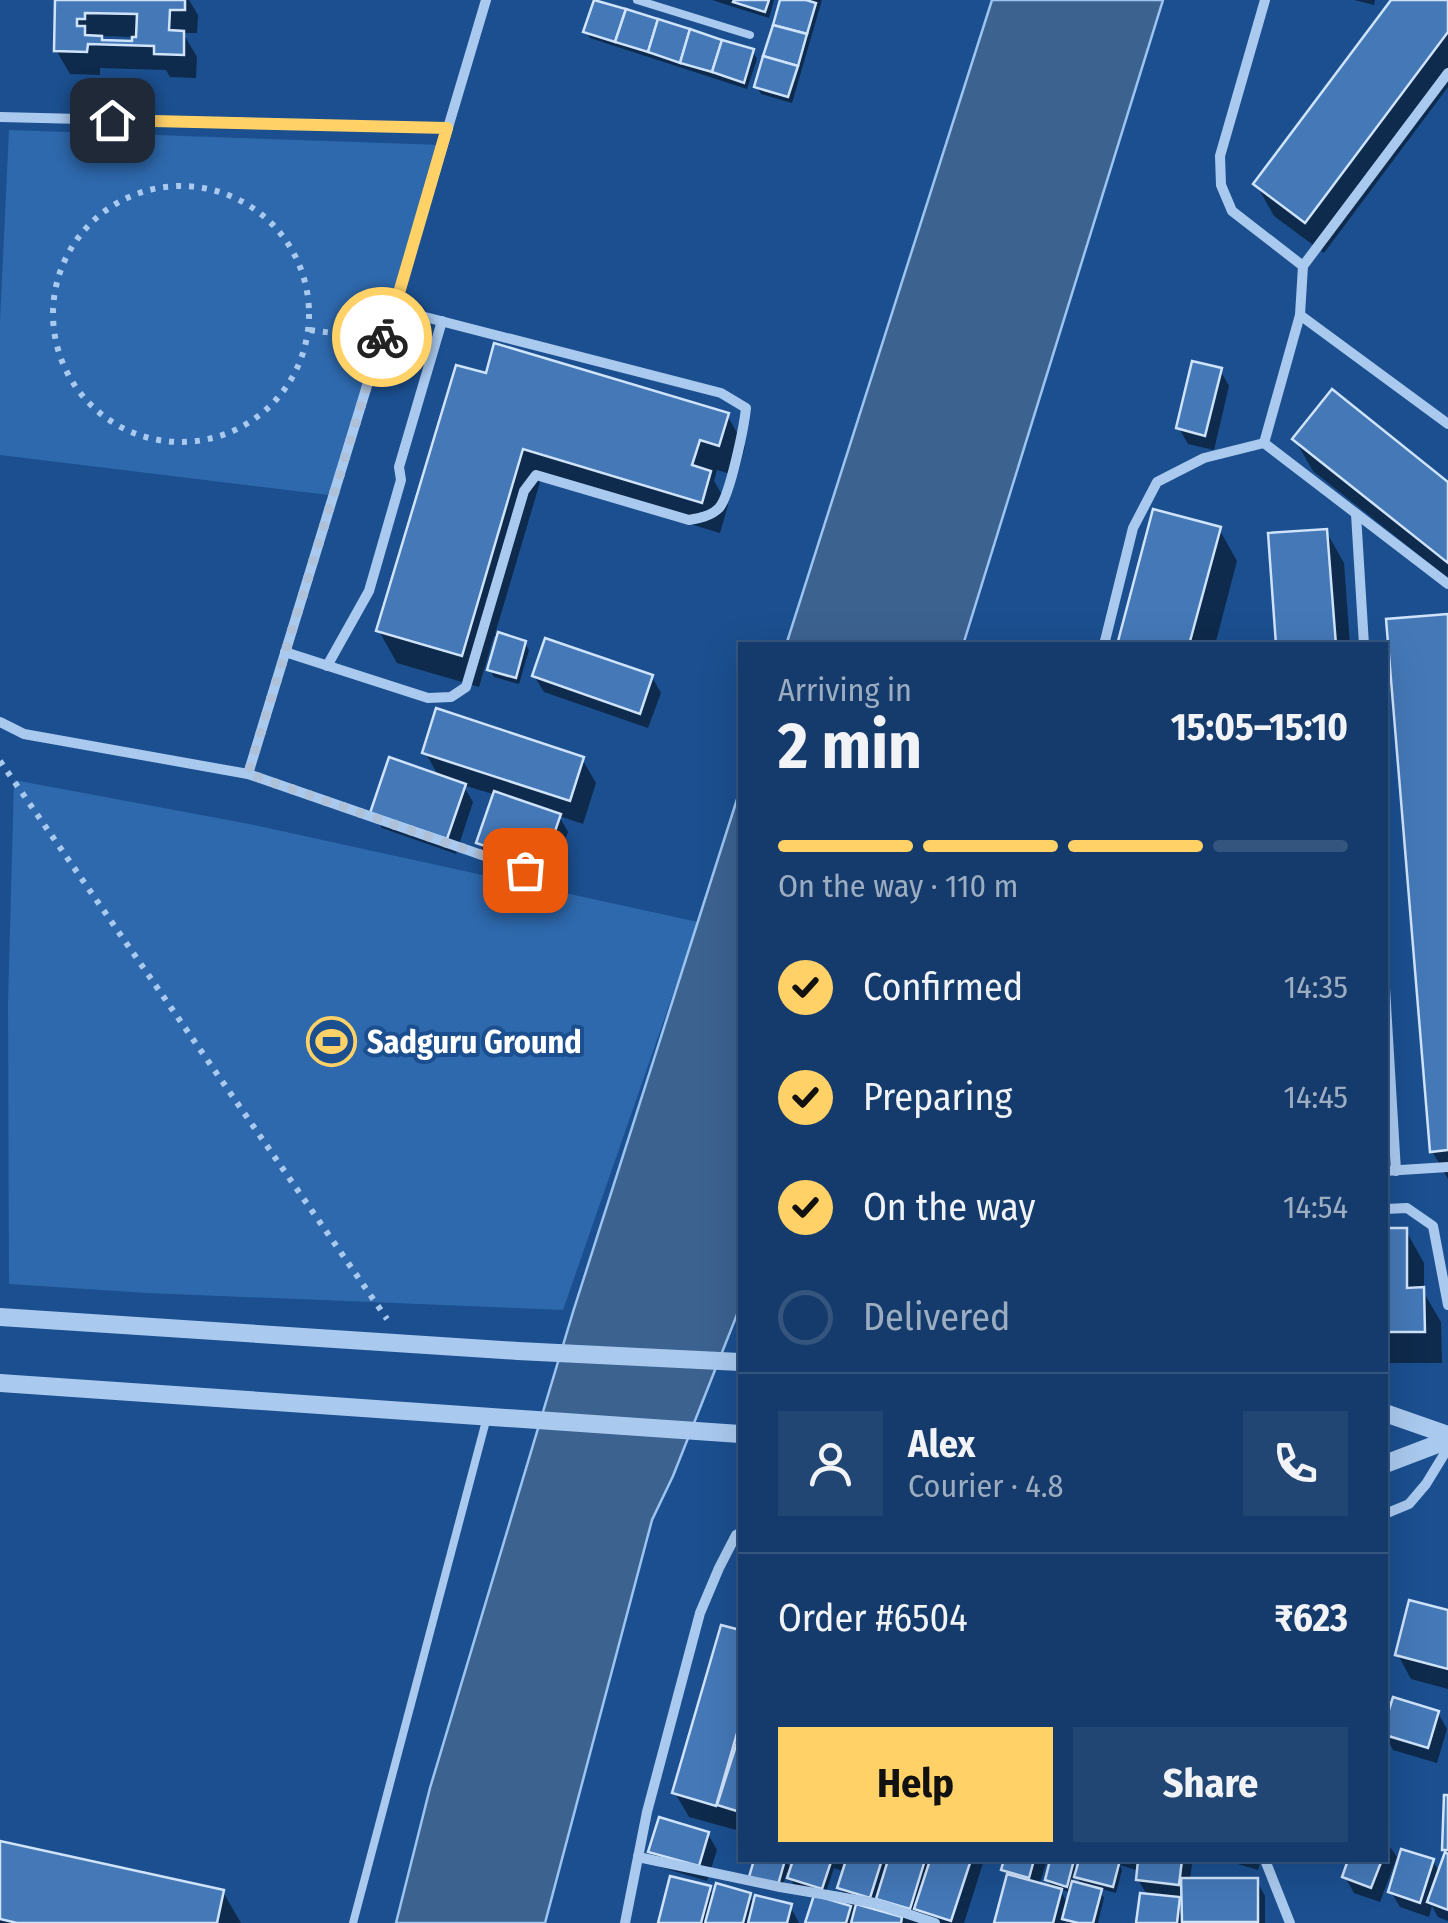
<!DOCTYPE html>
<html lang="en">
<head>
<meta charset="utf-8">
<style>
  body { margin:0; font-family:"Fira Sans Condensed",sans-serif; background:#214673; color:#f1f3f6; height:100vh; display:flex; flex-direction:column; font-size:38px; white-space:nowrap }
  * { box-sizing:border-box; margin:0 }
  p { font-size:32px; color:#9dadc1 }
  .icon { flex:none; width:55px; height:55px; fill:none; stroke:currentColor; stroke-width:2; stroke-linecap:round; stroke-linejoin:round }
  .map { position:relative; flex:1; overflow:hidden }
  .sheet { position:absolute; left:738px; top:642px; width:650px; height:1220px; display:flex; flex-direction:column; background:#143b6b; border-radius:0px; box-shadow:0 10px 40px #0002,0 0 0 2px #33557e }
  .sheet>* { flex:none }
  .pin { position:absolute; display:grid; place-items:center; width:85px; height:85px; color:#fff; margin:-42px; border-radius:20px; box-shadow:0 5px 15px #0006 }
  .courier { position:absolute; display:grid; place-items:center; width:100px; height:100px; margin:-50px; border:8px solid #ffd166; border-radius:50%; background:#fff; color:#222; box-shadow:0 2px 12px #0007 }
  .head em { font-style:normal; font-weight:700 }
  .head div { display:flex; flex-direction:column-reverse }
  .head { display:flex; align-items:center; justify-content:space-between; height:170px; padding:0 40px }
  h1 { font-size:65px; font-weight:700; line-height:75px }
  .bar { display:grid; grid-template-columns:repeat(4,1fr); gap:15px 10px; align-content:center; height:120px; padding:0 40px }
  .bar i { height:12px; border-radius:8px; background:#33557e }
  .bar .on { background:#ffd166 }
  .bar p { grid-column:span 4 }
  .line { display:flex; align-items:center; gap:25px; padding:0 40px; border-top:2px solid #33557e }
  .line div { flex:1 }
  .round { display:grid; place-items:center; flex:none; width:105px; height:105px; border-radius:0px; background:#214673 }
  ol { padding:0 40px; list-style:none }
  li { display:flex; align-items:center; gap:30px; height:110px }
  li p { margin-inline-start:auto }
  li .icon { padding:10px; border-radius:50%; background:#ffd166; color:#111; stroke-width:4 }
  li:last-child { color:#9dadc1 }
  li i { width:55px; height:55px; border:5px solid #33557e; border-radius:50% }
  .primary-button { display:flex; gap:20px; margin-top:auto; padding:20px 40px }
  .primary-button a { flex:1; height:115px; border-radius:0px; background:#ffd166; color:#111; font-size:40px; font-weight:700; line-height:115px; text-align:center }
  .primary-button a+a { background:#214673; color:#f1f3f6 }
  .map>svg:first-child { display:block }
</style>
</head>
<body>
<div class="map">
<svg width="1448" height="1923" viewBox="0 0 1448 1923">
  <rect width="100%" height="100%" fill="#1b4f8f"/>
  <g fill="#2e69ad">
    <polygon points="9,130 443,145 337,496 0,455 0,321"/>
    <polygon points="14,780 249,824 698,922 563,1310 147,1293 9,1284 8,1004"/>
  </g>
  <g fill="#3c6290" stroke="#9cc4f0" stroke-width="2.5">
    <polygon points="992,0 1163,0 963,645 786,645"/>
    <polygon points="740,790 740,1307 673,1476 652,1520 545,1923 396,1923 430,1788 573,1312"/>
  </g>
  <g fill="#0007" fill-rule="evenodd">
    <path d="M 58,0 L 189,0 L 198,15 L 197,33 L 183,33 L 197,57 L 196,78 L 170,77 L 166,70 L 100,68 L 100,75 L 70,74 L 56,50 ZM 100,36 L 135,37 L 134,43 L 103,42 Z"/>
    <polygon points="712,0 774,0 769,18"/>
    <polygon points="783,0 822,0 792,103 761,94 757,87"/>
    <polygon points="1354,0 1375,0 1374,5"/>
    <polygon points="1394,0 1448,0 1448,87 1324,253 1274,216 1256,184"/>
    <polygon points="586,31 753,52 757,59 747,89 590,38"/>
    <polygon points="1220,370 1229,386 1214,450 1188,444 1179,428"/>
    <polygon points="487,376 727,415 745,447 737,476 717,470 714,481 728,505 720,533 541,479 495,634 525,643 529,650 519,684 494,677 490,670 499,637 494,636 479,687 397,663 379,631"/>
    <polygon points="1295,440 1448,485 1448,578 1313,471"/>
    <polygon points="1219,529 1237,561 1215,645 1119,645"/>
    <polygon points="1326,531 1344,563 1350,645 1279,645"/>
    <polygon points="1448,617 1448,1179 1432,1151"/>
    <polygon points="534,676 652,677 661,693 648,728 544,692"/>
    <polygon points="425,752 582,759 596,783 583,824 559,816 568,832 551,880 488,859 479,843 496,795 463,785 473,802 456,854 382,828 373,813 439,777"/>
    <polygon points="1385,1231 1406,1231 1424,1263 1424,1293 1441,1322 1442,1363 1385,1363"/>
    <polygon points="1448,1613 1448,1689 1411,1679 1398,1655"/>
    <polygon points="740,1633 740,1831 689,1817 675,1793"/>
    <polygon points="1385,1696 1392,1707 1438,1713 1447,1729 1437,1763 1393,1750 1387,1738 1385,1745"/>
    <polygon points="1448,1798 1448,1921 1438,1917 1432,1906 1429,1917 1400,1907 1391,1892 1433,1861 1440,1873 1447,1854 1444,1849"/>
    <polygon points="708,1834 717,1850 707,1881 660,1867 651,1852"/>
    <polygon points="1385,1840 1397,1857 1380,1902 1354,1893 1345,1877 1351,1860 1385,1860"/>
    <polygon points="0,1844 223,1892 241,1923 0,1923"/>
    <polygon points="757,1860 786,1860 792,1870 796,1860 984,1860 964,1923 808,1923 816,1898 852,1908 840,1888 845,1872 834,1868 825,1895 794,1885 787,1872 781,1891"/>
    <path d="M 1007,1860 L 1047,1860 L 1039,1886 L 1053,1889 L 1047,1880 L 1053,1860 L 1073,1862 L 1078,1872 L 1081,1860 L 1189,1860 L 1192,1864 L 1190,1880 L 1256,1880 L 1265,1896 L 1265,1923 L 1139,1923 L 1148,1896 L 1138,1880 L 1139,1871 L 1120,1865 L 1122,1870 L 1116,1893 L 1098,1888 L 1104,1898 L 1098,1923 L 1068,1923 L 1066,1921 L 1066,1923 L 996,1923 L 1009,1878 L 1004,1870 ZM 1075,1874 L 1082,1886 L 1072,1884 ZM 1060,1889 L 1071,1893 L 1068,1905 Z"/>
    <polygon points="1232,1860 1261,1860 1258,1870 1234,1863"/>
    <polygon points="709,1888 715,1898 749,1895 755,1906 790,1906 799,1923 660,1923"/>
  </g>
  <g fill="#4478b7" stroke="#cfe3fa" stroke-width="2.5" fill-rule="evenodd">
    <path d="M 55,0 L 185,0 L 185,10 L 170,10 L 169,30 L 184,31 L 184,55 L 154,54 L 154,46 L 88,44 L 87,52 L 54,51 ZM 85,13 L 137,14 L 136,37 L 132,37 L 132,41 L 102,40 L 102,36 L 85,35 L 85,26 L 77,26 L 77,19 L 85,19 Z"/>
    <polygon points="594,0 626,9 615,42 583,32"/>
    <polygon points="734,0 769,0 765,12 733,2"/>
    <polygon points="780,0 806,0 816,3 807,34 773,25"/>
    <polygon points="1391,0 1448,0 1448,32 1305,223 1253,184"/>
    <polygon points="626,9 658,19 648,52 615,42"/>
    <polygon points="658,19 690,29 680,63 648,52"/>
    <polygon points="773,25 807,34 798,66 763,56"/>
    <polygon points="690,29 722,40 712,72 680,63"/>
    <polygon points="722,40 754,49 744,83 712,72"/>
    <polygon points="763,56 798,66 788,97 754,87"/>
    <polygon points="494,343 729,413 719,446 700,440 692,465 711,471 702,503 523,449 462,656 376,631 456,365 486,373"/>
    <polygon points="1192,361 1222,368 1205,436 1176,428"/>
    <polygon points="1332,389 1448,482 1448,563 1292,439"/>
    <polygon points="1153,509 1221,527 1189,645 1117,645"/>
    <polygon points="1327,529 1336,645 1276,645 1268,533"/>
    <polygon points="1448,614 1448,1150 1430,1152 1386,619"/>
    <polygon points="498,632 526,641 516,678 487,670"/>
    <polygon points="545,638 653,675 640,714 532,676"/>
    <polygon points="436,708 584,757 570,801 422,753"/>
    <polygon points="389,757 466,784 447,839 370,813"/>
    <polygon points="494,791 561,814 543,866 476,843"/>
    <polygon points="1385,1228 1407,1228 1407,1288 1424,1287 1425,1332 1385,1332"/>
    <polygon points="1409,1600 1448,1610 1448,1669 1395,1655"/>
    <polygon points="721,1625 740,1630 740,1723 716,1806 672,1793"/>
    <polygon points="1393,1697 1439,1711 1428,1748 1385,1735 1385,1722"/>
    <polygon points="740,1733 740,1812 717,1805"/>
    <polygon points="1444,1795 1448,1795 1448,1850 1442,1850"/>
    <polygon points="659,1817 709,1832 699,1866 648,1852"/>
    <polygon points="0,1841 224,1890 217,1923 17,1923 0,1919"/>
    <polygon points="1401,1849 1434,1859 1420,1903 1388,1892"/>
    <polygon points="1445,1852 1448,1854 1448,1910 1427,1902"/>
    <polygon points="754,1860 785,1860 778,1885 749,1877"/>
    <polygon points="793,1860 824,1860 831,1862 822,1889 787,1878"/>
    <polygon points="846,1860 882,1860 870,1898 837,1888"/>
    <polygon points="888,1860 925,1860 910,1909 876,1899"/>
    <polygon points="930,1860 971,1860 951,1921 914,1909"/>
    <polygon points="1004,1860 1034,1860 1029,1878 1001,1870"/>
    <polygon points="1050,1860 1074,1860 1067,1887 1045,1880"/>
    <polygon points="1079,1860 1120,1860 1113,1887 1074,1877"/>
    <polygon points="1138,1860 1182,1860 1179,1885 1136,1880"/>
    <polygon points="1348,1860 1382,1860 1371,1888 1342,1877"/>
    <polygon points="1007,1874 1062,1889 1053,1923 994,1923"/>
    <polygon points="670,1876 711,1886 701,1923 658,1923"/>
    <polygon points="1181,1878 1258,1878 1258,1922 1182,1922"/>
    <polygon points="1072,1881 1102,1889 1093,1923 1078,1923 1062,1919"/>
    <polygon points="716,1883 751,1893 743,1923 705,1923"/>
    <polygon points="1140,1893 1180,1897 1177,1923 1136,1923"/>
    <polygon points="755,1895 792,1904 787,1923 748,1923"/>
    <polygon points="814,1895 851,1906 846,1923 805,1923"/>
    <polygon points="856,1904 902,1917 901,1923 851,1923"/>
  </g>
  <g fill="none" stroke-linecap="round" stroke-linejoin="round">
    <g stroke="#a9c9ee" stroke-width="6" stroke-dasharray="5 8" stroke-linecap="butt">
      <circle cx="181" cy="314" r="128"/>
      <polyline points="310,330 363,337"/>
      <polyline points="0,761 387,1319"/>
    </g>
    <g stroke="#a9c9ee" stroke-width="8">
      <polyline points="637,0 750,35"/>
      <polyline points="353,1923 487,1417"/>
    </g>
    <g stroke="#a9c9ee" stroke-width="10">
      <polyline points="1265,0 1220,156 1221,185 1232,211 1303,266"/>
      <polyline points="0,117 447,128"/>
      <polyline points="1300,315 1448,424"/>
      <polyline points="1264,443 1300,315 1303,266 1448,73"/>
      <polyline points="1264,443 1448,584"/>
      <polyline points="1356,514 1364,645"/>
      <polyline points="1104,645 1133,528 1157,482 1204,458 1264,443"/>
      <path d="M 285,652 L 428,698 L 451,697 L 466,687 L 524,491 L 536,475 L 689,520 C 700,518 711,516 719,508 C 730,496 744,427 746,408 L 721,393 L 394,309"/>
      <polyline points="327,666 369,591 401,480 399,467 442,321"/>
      <polyline points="0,722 24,734 248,774 525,870"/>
      <polyline points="248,774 381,340 394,309 486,0"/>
      <polyline points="1385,988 1396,1171"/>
      <polyline points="1385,1171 1448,1167"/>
      <polyline points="1385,1209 1407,1208 1433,1226 1448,1305"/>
      <polyline points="1385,1514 1409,1504 1426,1484 1448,1448"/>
      <polyline points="638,1857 780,1887 875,1903 935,1923"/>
      <polyline points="1265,1860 1290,1923"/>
      <polyline points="625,1923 647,1812 700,1613 719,1568 736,1535 740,1533"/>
    </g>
    <g stroke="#a9c9ee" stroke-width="18">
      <polyline points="0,1317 518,1351 740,1362"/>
      <polyline points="0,1383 740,1434"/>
      <polyline points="1385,1413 1448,1435"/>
      <polyline points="1385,1464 1448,1440"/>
    </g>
  </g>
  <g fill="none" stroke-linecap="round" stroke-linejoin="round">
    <polyline stroke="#afc1d8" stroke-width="10" stroke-dasharray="0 18" points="382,337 248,774 525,870"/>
    <polyline stroke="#ffd166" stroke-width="12" points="112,120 447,128 394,310 382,337"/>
  </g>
  <defs>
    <symbol id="stadium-ring" viewBox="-11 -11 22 22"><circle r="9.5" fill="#1b4f8f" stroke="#ffd166" stroke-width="1.5"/><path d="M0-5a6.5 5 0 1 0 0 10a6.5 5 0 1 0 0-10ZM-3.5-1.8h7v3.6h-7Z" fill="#ffd166"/></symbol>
  </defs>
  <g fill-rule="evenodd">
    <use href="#stadium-ring" x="304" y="1014" width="55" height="55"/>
  </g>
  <g text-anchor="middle" stroke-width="8" stroke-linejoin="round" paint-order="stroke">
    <g font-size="32" font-weight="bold" fill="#fff" stroke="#1b4f8f" text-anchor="start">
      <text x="367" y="1053">Sadguru Ground</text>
    </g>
  </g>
</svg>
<div class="pin" style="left:525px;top:870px;background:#ea580c"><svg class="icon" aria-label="bag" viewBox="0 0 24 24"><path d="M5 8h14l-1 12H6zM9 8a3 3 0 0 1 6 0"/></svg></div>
<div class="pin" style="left:112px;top:120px;background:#1f2937"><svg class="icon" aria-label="home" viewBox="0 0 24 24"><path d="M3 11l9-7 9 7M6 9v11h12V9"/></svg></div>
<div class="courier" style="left:382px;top:337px"><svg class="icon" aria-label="bike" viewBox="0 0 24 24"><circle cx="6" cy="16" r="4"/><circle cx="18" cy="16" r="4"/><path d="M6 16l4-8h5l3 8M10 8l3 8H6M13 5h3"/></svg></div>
<section class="sheet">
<div class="head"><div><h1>2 min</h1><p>Arriving in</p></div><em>15:05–15:10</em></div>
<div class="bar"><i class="on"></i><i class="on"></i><i class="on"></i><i></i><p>On the way · 110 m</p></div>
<ol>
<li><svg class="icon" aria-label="check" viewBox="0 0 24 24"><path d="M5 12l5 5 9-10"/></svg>Confirmed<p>14:35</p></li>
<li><svg class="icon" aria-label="check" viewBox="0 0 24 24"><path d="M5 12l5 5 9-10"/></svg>Preparing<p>14:45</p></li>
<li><svg class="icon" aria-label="check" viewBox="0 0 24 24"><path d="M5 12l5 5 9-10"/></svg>On the way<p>14:54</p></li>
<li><i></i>Delivered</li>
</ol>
<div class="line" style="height:180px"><a class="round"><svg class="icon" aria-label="person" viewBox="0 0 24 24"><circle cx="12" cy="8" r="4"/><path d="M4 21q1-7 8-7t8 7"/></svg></a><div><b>Alex</b><p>Courier · 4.8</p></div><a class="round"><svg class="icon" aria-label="phone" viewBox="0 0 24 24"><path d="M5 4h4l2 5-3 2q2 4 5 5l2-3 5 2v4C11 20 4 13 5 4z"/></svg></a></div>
<div class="line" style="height:130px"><div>Order #6504</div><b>₹623</b></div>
<div class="primary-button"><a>Help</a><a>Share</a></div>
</section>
</div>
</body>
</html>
